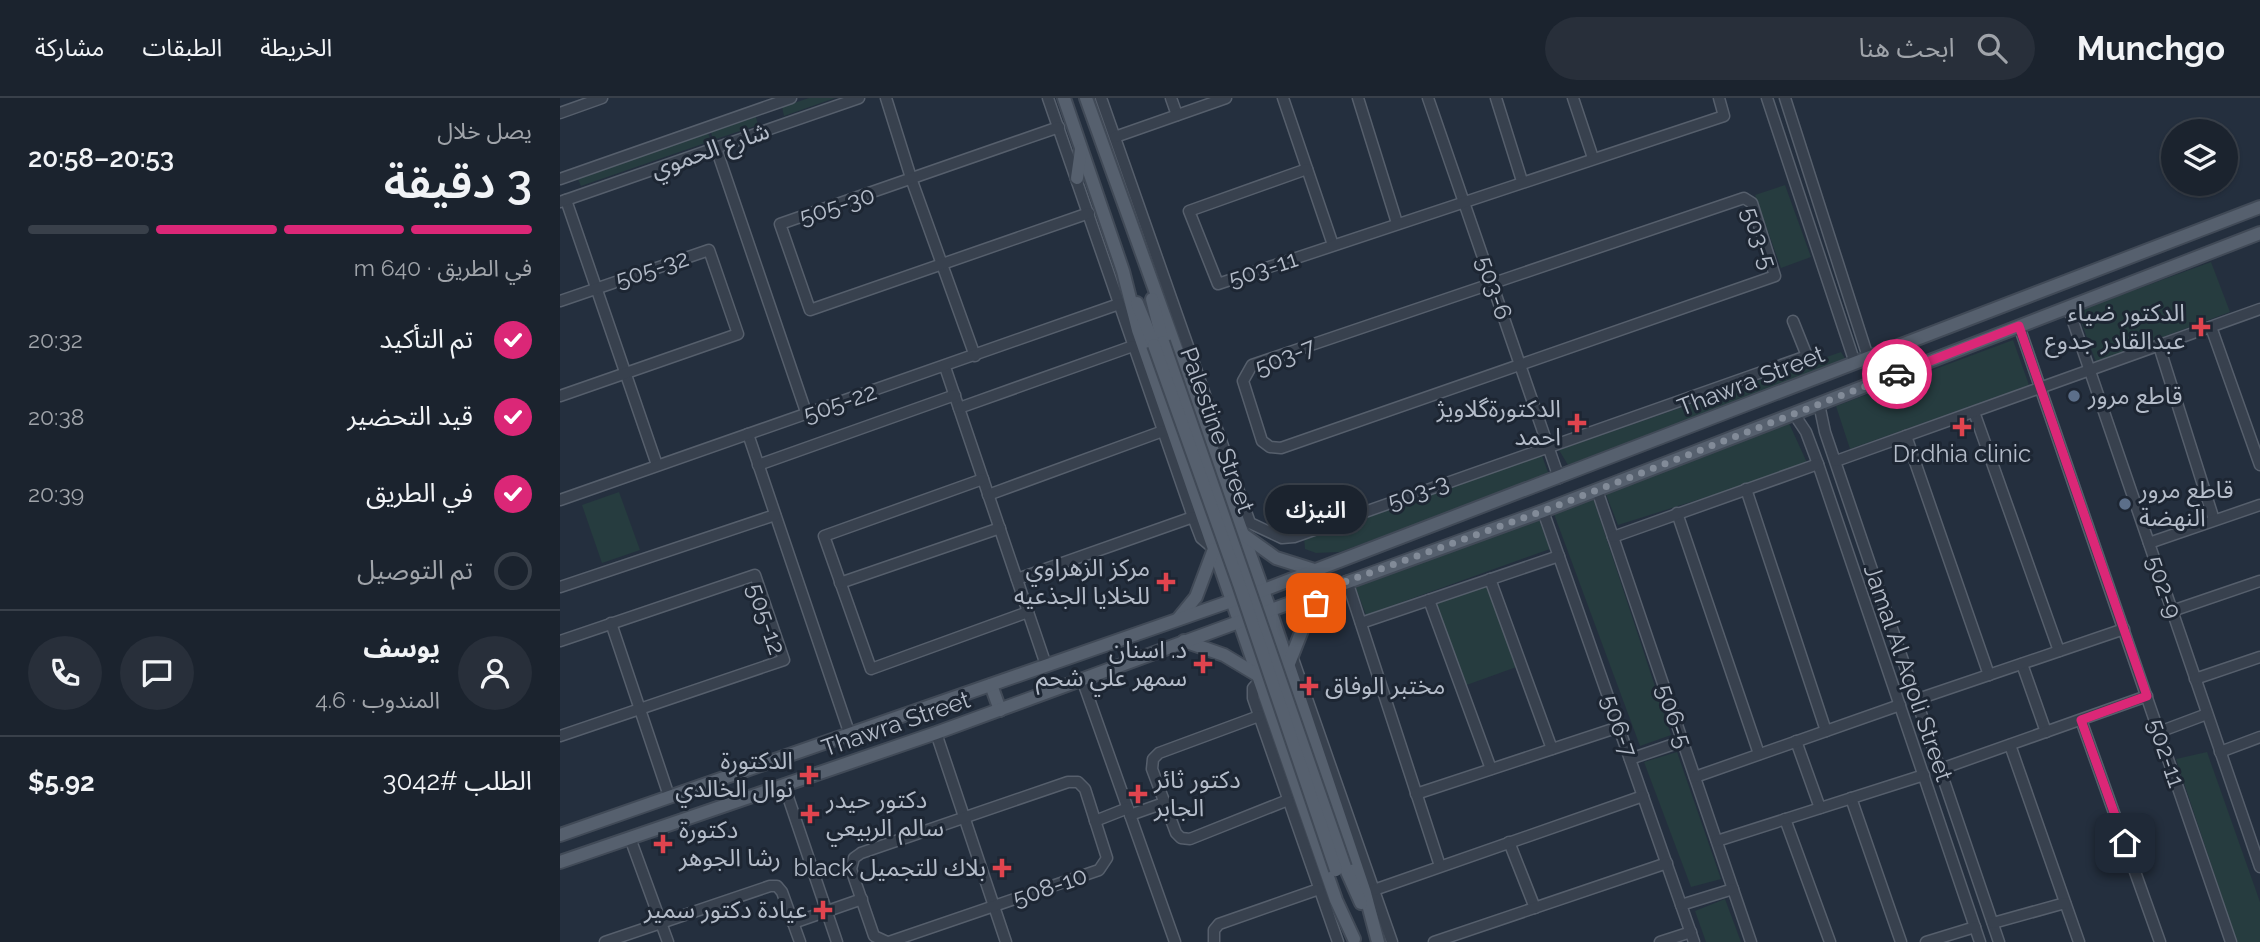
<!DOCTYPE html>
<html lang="ar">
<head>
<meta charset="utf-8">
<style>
  body { margin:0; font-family:Raleway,"Noto Sans Arabic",sans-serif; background:#282f3a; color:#f1f3f6; direction:rtl; height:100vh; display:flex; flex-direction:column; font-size:26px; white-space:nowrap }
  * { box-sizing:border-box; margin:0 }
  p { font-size:23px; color:#a0a4aa }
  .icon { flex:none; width:38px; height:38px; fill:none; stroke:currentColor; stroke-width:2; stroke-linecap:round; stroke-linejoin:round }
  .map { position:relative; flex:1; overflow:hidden; direction:ltr }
  .sheet { display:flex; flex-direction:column; background:#1b232e; width:560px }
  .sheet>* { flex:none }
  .fabs { position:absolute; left:1601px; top:21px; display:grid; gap:14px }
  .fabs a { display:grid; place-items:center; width:77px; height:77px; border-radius:50%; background:#1b232e; box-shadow:0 2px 5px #0004,0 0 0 2px #39404a; font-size:35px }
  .pin { position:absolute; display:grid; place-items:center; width:60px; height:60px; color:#fff; margin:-30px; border-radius:14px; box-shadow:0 4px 10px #0006 }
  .courier { position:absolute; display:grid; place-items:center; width:70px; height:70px; margin:-35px; border:5px solid #db2777; border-radius:50%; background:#fff; color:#222; box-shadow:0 2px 9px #0007 }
  .bubble { position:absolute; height:49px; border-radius:24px; background:#1b232e; box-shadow:0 2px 5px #0004,0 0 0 2px #39404a; font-size:23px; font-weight:600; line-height:49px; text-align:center; direction:rtl }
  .head em { font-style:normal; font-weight:600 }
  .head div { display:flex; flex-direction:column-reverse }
  .head { display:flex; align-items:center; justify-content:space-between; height:119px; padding:0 28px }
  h1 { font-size:46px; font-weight:600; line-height:52px }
  .bar { display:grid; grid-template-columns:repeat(4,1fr); gap:10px 7px; align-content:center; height:84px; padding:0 28px }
  .bar i { height:9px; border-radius:5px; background:#39404a }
  .bar .active { background:#db2777 }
  .bar p { grid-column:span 4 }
  .line { display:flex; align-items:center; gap:18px; padding:0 28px; border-top:2px solid #39404a }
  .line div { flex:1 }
  .round { display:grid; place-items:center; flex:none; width:74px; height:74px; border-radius:37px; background:#282f3a }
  ol { padding:0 28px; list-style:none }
  li { display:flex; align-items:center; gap:21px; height:77px }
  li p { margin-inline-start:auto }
  li .icon { padding:7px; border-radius:50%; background:#db2777; color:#fff; stroke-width:4 }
  li:last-child { color:#a0a4aa }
  li i { width:38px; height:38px; border:4px solid #39404a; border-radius:50% }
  header { display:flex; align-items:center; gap:42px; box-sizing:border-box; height:98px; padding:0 35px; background:#1b232e; border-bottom:2px solid #39404a }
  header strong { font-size:33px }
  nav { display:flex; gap:38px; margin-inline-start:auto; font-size:24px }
  .search { width:490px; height:63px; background:#282f3a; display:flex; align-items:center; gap:18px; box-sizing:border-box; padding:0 24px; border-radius:38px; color:#a0a4aa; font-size:26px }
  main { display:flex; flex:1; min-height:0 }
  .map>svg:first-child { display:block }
</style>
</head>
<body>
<header>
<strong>Munchgo</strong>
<div class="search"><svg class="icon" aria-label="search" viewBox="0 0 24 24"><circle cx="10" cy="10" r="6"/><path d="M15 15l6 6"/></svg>ابحث هنا</div>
<nav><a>الخريطة</a><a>الطبقات</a><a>مشاركة</a></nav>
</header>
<main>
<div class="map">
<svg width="1700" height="844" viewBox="0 0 1700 844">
  <rect width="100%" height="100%" fill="#242f3e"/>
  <g fill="#263c3f">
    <polygon points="249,0 275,0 224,18 222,9"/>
    <polygon points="196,19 198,27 153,42 151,34"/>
    <polygon points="148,35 151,43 21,88 18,81"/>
    <polygon points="1225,87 1251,159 1221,170 1195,97"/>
    <polygon points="1651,164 1670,214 1536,264 1517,213"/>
    <polygon points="1453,242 1469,287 1290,351 1276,308"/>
    <polygon points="1281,254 1286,262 1008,367 999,352"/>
    <polygon points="1228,323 1248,367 1058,427 1045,394"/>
    <polygon points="981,355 989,377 780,454 756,455 745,451 744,439"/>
    <polygon points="59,394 80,452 42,465 22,407"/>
    <polygon points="1033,400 1111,637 1080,648 994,416"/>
    <polygon points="979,422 990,451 806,517 795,488"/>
    <polygon points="930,481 962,567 901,589 869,502"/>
    <polygon points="1117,654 1161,781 1131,789 1084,664"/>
    <polygon points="1647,654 1700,804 1700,844 1677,844 1616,661"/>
    <polygon points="1165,801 1181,844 1146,844 1135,813"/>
  </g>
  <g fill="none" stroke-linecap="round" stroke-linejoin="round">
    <defs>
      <g id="minor">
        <polyline points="326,0 352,83 415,258"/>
        <polyline points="488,0 633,419 641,440 654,451"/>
        <polyline points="541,0 690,425 722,440 734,439 1247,258 1233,223"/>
        <polyline points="611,0 617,17"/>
        <polyline points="723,0 773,147"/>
        <polyline points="798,0 837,125"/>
        <polyline points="868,0 999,380"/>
        <polyline points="936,0 962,83"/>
        <polyline points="1013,0 1033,60"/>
        <polyline points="1207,0 1295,265"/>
        <polyline points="1225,0 1308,259"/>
        <polyline points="0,15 42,0"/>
        <polyline points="499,29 220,126 250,212 529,115"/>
        <polyline points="555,39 666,0"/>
        <polyline points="156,50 247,317"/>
        <polyline points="747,71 629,113 658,186 1164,18 1159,0"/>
        <polyline points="0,81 231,0"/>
        <polygon points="1184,100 1192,105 1215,178 721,350 710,349 702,343 683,283 692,267"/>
        <polyline points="6,102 97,367"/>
        <polyline points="0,104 299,0"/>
        <polyline points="0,203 149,152 178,236 0,298"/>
        <polyline points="1508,209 1700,769"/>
        <polyline points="1459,228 1671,844"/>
        <polyline points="1651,229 1700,367"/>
        <polyline points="1599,248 1654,422"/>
        <polyline points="385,269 486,567"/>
        <polyline points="1259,306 1265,334 1439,844"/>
        <polyline points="399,310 573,248"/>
        <polyline points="1414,314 1499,553"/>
        <polyline points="1234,316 1246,334 1258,366 1420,844"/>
        <polyline points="188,336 290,637"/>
        <polyline points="1346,338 1429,577"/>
        <polyline points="1276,363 1700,211"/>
        <polyline points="198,367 395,297"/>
        <polyline points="423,381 264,438 311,571 468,514"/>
        <polyline points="1186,391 1266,633"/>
        <polyline points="1037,392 1191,844"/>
        <polyline points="428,397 603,333"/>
        <polyline points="0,402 559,206"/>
        <polyline points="983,413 1134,844"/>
        <polyline points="1117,415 1199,656"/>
        <polyline points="1053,439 1258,366"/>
        <polyline points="1589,445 1700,407"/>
        <polyline points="457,481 633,419"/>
        <polyline points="930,481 992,651"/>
        <polyline points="787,483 880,768"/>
        <polyline points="280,485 440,430"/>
        <polyline points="0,489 215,417"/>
        <polyline points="869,502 931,671"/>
        <polyline points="1612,513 1700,483"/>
        <polyline points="51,525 109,698"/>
        <polyline points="801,525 999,458"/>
        <polyline points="0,543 195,477 224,562 0,638"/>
        <polyline points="732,558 832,844"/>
        <polyline points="1462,566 1486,634"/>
        <polyline points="522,581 615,844"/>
        <polyline points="701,581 693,590 693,600 778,844"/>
        <polyline points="1635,581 1700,559"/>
        <polyline points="1358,601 1564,531"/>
        <polyline points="699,618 599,655 593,661 592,671 616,735 621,740 630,741 728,702"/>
        <polyline points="1521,622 1600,844"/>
        <polyline points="1599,634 1647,616"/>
        <polyline points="376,635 446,844"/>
        <polyline points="1236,643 1260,710"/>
        <polyline points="1450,647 1519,844"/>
        <polyline points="1660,654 1700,639"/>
        <polyline points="1070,661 1123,643"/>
        <polyline points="1381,671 1587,598"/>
        <polyline points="1135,679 1340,607"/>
        <polyline points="224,687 277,844"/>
        <polyline points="856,696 1059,629"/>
        <polyline points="1291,700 1341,844"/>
        <polyline points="570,717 604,705"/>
        <polyline points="1225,721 1270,844"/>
        <polyline points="535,723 568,710"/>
        <polyline points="70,740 108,844"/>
        <polyline points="1157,743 1364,677"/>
        <polyline points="949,744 975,810"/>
        <polyline points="814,792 1083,698"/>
        <polyline points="1121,807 1173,791"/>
        <polyline points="233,825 302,801"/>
        <polyline points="1433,825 1505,805"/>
        <polyline points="45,844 210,788 217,788 222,794 240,844"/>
        <polyline points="327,844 314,838 291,771 294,760 301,755 508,684 518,684 525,691 547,760 539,772 329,844"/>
        <polyline points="654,844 654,832 659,826 759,791"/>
        <polyline points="874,844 1107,765"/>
        <polyline points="1100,844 1131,834"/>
        <polyline points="1366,844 1415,829"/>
      </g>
      <g id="major">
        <polyline points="504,0 563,173 578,232 776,802 794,841"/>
        <polyline points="526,0 710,512 805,795 818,844"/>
        <polyline points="517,80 521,52"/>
        <polyline points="592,201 603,244"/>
        <polyline points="577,205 594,247"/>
        <polyline points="684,437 716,460 754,472"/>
        <polyline points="696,495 1700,109"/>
        <polyline points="703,515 983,413 1700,135"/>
        <polyline points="618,521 636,499 654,451"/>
        <polyline points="624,543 664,557 699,578"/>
        <polyline points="728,568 744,527 765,494"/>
        <polyline points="431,587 440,612"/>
        <polyline points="0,737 677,501"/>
        <polyline points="0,764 376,635 684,522"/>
        <polyline points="785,769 801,805"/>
      </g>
    </defs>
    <use href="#minor" stroke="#565f6c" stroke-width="13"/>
    <use href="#major" stroke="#414a57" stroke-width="16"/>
    <use href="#minor" stroke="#38414e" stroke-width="10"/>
    <use href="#major" stroke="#56606e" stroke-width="12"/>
    <defs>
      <g id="major-bridge">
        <polyline points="603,244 785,769"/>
        <polyline points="594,247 679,486 776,772"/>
      </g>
    </defs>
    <use href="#major-bridge" stroke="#414a57" stroke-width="16" stroke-linecap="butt"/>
    <use href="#major-bridge" stroke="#56606e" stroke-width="12"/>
  </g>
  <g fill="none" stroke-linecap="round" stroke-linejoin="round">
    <polyline stroke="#828b98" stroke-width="7" stroke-dasharray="0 12.6" points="756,505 768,491 787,483 983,413 1337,276"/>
    <polyline stroke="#db2777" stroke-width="9" points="1337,276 1459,228 1587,598 1521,622 1565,745"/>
  </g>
  <g fill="#e0444e" stroke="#1d2633" stroke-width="2.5">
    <path d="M1637.5 218.5h7v7h7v7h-7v7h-7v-7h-7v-7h7z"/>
    <path d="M1013.5 314.5h7v7h7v7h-7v7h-7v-7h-7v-7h7z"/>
    <path d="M1398.5 318.5h7v7h7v7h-7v7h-7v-7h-7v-7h7z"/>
    <path d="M602.5 473.5h7v7h7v7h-7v7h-7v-7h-7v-7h7z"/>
    <path d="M639.5 555.5h7v7h7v7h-7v7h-7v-7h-7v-7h7z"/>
    <path d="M745.5 577.5h7v7h7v7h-7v7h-7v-7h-7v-7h7z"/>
    <path d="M245.5 666.5h7v7h7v7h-7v7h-7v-7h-7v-7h7z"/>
    <path d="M574.5 685.5h7v7h7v7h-7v7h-7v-7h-7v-7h7z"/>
    <path d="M246.5 705.5h7v7h7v7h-7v7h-7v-7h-7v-7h7z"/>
    <path d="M99.5 735.5h7v7h7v7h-7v7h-7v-7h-7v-7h7z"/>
    <path d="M438.5 759.5h7v7h7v7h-7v7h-7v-7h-7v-7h7z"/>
    <path d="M259.5 801.5h7v7h7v7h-7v7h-7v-7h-7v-7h7z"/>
  </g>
  <g fill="#5c6f8a" stroke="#1d2633" stroke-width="2.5">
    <circle cx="1514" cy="298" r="7"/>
    <circle cx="1565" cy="406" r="7"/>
  </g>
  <g text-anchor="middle" stroke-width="6" stroke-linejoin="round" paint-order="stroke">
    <g font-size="24" fill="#b4bcc9" stroke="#1d2633">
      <text transform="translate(150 52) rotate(-19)" y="8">شارع الحموي</text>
      <text transform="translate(277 108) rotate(-18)" y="8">505-30</text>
      <text transform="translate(1199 140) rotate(71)" y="8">503-5</text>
      <text transform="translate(92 171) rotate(-18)" y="8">505-32</text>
      <text transform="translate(703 171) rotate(-18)" y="8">503-11</text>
      <text transform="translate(934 190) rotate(71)" y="8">503-6</text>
      <text transform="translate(725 259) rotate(-22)" y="8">503-7</text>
      <text transform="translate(1191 283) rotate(-21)" y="8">Thawra Street</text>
      <text transform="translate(280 305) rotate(-19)" y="8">505-22</text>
      <text transform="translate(657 332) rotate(70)" y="8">Palestine Street</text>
      <text transform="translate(858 394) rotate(-20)" y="8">503-3</text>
      <text transform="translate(1604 489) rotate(71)" y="8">502-9</text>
      <text transform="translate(206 521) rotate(71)" y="8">505-12</text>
      <text transform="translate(1348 575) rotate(71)" y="8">Jamal Al Aqoli Street</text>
      <text transform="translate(1114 618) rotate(71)" y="8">506-5</text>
      <text transform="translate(336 626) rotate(-19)" y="8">Thawra Street</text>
      <text transform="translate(1059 628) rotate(71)" y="8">506-7</text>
      <text transform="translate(1606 655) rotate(71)" y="8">502-11</text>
      <text transform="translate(490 789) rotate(-19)" y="8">508-10</text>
    </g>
    <g font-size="24" fill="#b4bcc9" stroke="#1d2633" text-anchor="end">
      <text x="1625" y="223">الدكتور ضياء<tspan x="1625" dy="28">عبدالقادر جدوع</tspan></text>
      <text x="1528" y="306" text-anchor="start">قاطع مرور</text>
      <text x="1001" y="319">الدكتورةگلاويژ<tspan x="1001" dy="28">احمد</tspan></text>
      <text x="1402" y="364" text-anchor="middle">Dr.dhia clinic</text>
      <text x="1579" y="400" text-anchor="start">قاطع مرور<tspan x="1579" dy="28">النهضة</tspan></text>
      <text x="590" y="478">مركز الزهراوي<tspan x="590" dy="28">للخلايا الجذعيه</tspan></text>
      <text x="627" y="560">د. اسنان<tspan x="627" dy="28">سمهر علي شحم</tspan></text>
      <text x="765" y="596" text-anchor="start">مختبر الوفاق</text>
      <text x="233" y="671">الدكتورة<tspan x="233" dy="28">نوال الخالدي</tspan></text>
      <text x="594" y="690" text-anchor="start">دكتور ثائر<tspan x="594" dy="28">الجابر</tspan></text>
      <text x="266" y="710" text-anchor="start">دكتور حيدر<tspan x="266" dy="28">سالم الربيعي</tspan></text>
      <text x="119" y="740" text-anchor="start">دكتورة<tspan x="119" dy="28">رشا الجوهر</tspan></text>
      <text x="426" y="778">black بلاك للتجميل</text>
      <text x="247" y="820">عيادة دكتور سمير</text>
    </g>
  </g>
</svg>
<div class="fabs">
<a><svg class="icon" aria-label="layers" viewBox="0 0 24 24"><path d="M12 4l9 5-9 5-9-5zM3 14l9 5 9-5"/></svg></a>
</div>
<div class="pin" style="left:756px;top:505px;background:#ea580c"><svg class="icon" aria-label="bag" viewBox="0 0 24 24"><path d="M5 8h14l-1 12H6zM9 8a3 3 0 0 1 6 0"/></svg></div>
<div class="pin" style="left:1565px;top:745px;background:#1f2937"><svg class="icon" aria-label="home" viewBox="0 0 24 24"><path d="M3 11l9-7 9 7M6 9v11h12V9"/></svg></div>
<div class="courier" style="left:1337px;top:276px"><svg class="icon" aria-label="car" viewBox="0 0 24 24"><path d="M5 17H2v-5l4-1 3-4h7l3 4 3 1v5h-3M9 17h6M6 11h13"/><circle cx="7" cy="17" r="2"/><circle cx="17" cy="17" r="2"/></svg></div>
<div class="bubble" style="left:705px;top:387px;width:102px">النيزك</div>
</div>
<section class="sheet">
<div class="head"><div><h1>3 دقيقة</h1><p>يصل خلال</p></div><em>20:53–20:58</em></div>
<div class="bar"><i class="active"></i><i class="active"></i><i class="active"></i><i></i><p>في الطريق · 640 m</p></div>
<ol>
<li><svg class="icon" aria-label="check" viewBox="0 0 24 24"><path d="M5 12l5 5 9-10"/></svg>تم التأكيد<p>20:32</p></li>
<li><svg class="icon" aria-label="check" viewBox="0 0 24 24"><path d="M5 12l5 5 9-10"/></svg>قيد التحضير<p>20:38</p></li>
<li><svg class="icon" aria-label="check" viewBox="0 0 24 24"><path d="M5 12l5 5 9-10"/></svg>في الطريق<p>20:39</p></li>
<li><i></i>تم التوصيل</li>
</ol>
<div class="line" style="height:126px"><a class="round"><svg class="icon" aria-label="person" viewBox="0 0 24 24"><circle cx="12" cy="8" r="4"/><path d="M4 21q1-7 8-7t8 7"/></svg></a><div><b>يوسف</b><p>المندوب · 4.6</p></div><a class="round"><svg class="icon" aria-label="chat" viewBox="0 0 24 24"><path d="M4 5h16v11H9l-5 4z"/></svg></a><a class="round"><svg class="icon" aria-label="phone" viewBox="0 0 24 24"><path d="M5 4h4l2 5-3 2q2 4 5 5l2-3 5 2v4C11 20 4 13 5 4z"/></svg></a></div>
<div class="line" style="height:91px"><div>الطلب #3042</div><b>$5.92</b></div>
</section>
</main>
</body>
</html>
